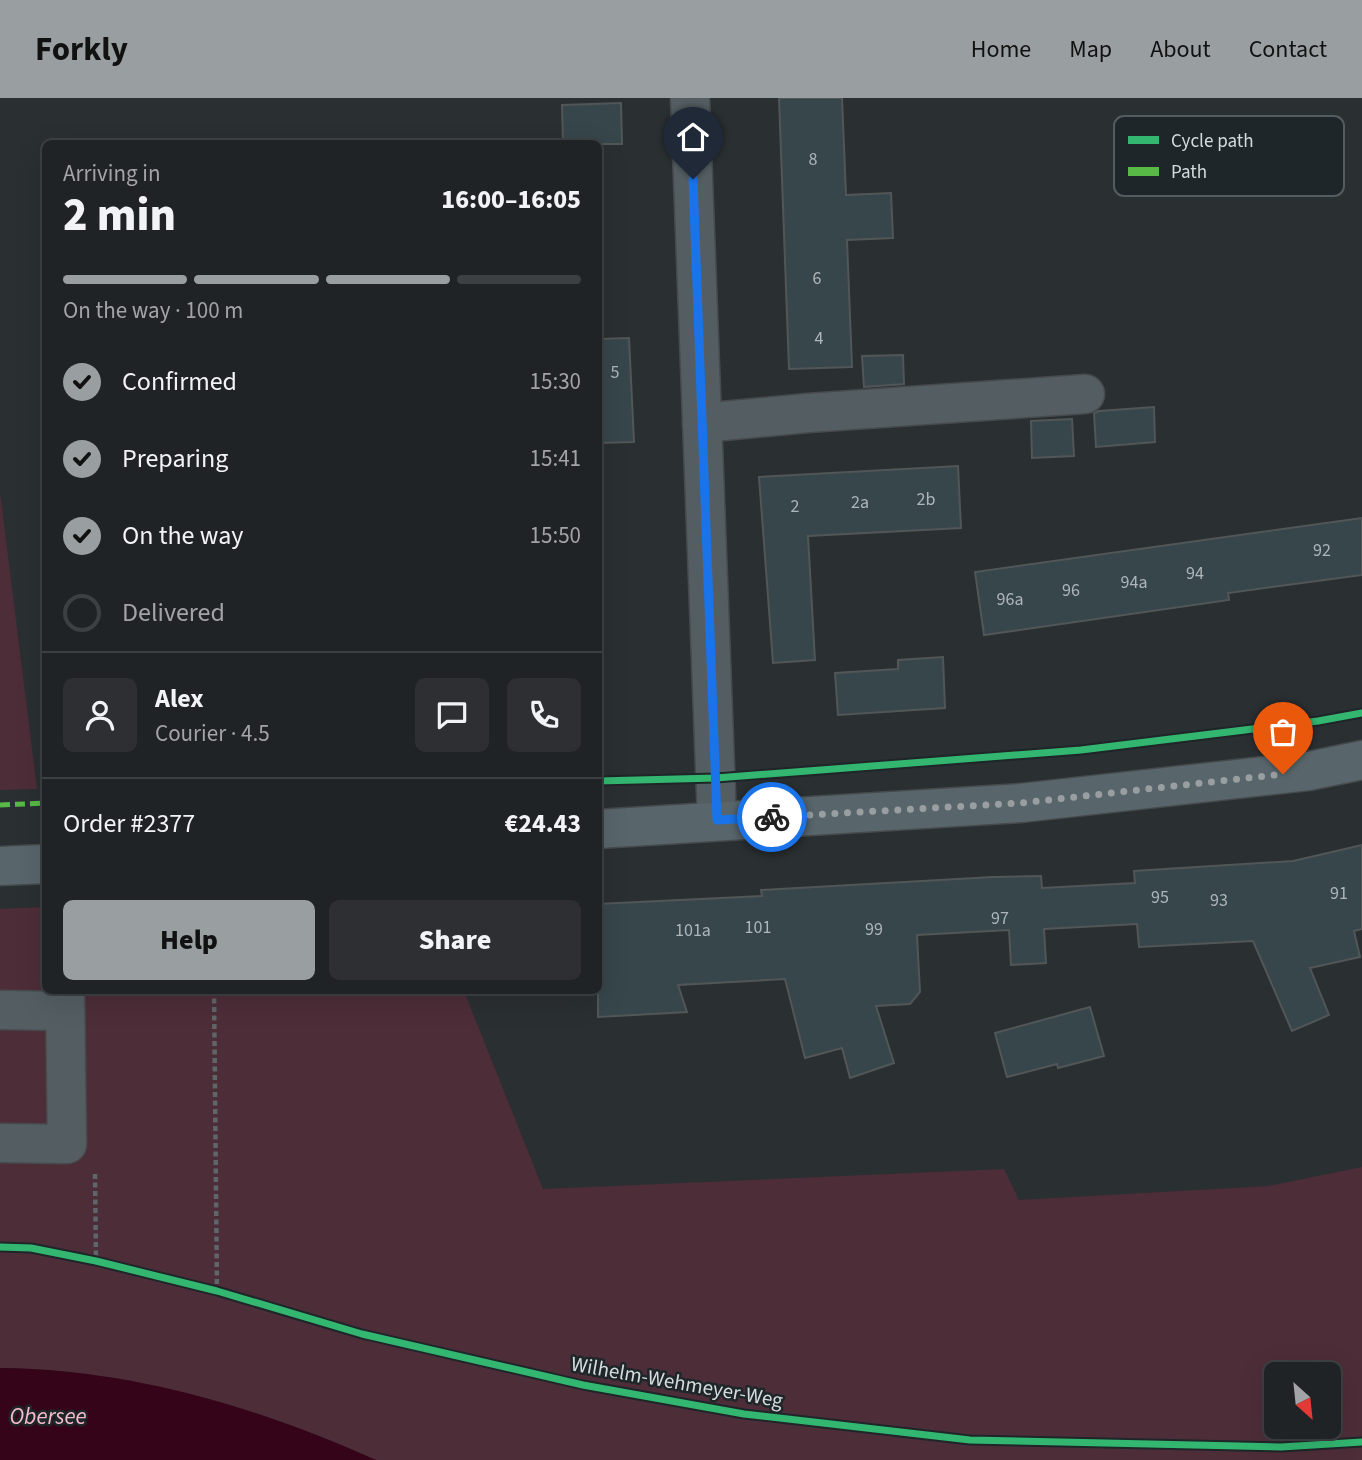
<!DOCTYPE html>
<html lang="en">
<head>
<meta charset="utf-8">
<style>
  body { margin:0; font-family:"Source Sans 3",sans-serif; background:#2d2f32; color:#f1f3f6; height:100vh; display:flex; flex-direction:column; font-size:26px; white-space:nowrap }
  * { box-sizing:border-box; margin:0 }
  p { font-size:23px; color:#a2a4a7 }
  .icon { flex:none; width:38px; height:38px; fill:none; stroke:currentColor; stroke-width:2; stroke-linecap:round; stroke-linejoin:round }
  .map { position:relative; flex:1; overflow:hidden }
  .details { position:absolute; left:42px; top:42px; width:560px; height:854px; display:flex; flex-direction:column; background:#202325; border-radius:10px; box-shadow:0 7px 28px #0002,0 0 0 2px #3d4042 }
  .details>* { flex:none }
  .needle { width:46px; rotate:153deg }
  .fabs { position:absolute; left:1264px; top:1264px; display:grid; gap:14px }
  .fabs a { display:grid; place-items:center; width:77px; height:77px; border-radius:10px; background:#202325; box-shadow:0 7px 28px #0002,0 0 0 2px #3d4042; font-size:35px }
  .pin { position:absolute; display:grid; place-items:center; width:60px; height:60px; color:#fff; margin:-72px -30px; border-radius:50% 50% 50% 0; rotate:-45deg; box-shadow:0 0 7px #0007 }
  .pin .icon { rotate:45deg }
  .courier { position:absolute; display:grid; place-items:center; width:70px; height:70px; margin:-35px; border:5px solid #1a73e8; border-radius:50%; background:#fff; color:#222; box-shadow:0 2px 9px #0007 }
  .headline em { font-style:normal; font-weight:800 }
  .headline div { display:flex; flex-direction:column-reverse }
  .headline { display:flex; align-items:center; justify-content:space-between; height:119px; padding:0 21px }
  h1 { font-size:46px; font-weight:800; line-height:52px }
  .bar { display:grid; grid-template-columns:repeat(4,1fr); gap:10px 7px; align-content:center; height:84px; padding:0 21px }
  .bar i { height:9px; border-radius:5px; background:#3d4042 }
  .bar .current { background:#999fa1 }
  .bar p { grid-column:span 4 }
  .line { display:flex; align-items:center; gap:18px; padding:0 21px; border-top:2px solid #3d4042 }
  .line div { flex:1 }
  .round { display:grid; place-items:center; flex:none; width:74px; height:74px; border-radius:10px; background:#2d2f32 }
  ol { padding:0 21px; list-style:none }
  li { display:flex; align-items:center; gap:21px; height:77px }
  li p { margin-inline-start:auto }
  li .icon { padding:7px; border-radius:50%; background:#999fa1; color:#111; stroke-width:4 }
  li:last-child { color:#a2a4a7 }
  li i { width:38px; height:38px; border:4px solid #3d4042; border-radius:50% }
  .cta { display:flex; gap:14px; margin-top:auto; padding:14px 21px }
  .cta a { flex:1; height:80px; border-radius:10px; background:#999fa1; color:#111; font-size:28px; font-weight:800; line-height:80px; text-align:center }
  .cta a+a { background:#2d2f32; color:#f1f3f6 }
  header { display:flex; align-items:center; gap:42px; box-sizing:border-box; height:98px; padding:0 35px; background:#999fa1; color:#111 }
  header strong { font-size:33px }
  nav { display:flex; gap:38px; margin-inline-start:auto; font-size:24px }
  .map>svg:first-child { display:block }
</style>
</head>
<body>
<header>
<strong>Forkly</strong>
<nav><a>Home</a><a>Map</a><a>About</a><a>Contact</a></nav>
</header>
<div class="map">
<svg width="1362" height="1362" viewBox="0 0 1362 1362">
  <rect width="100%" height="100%" fill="#2a2f31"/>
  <g fill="#4d2d38" fill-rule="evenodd">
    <polygon points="0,394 37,691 0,692"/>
    <path d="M 45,809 L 46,892 L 464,893 L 543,1091 L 1004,1071 L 1019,1102 L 1269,1088 L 1362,1069 L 1362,1362 L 376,1362 C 258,1309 130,1272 0,1270 L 0,811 ZM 1276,1276 L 1328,1276 L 1328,1328 L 1276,1328 Z"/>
  </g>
  <path fill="#350418" d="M 0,1270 C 130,1271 258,1309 376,1362 L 0,1362 Z"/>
  <g fill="#36464b" stroke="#525657" stroke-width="2">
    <polygon points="779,0 842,0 846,97 891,95 893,140 847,142 852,269 789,271"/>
    <polygon points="621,5 622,46 563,46 562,7"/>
    <polygon points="629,240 634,344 598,345 598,241"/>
    <polygon points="903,257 904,286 864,289 862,258"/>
    <polygon points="1154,309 1155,344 1096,349 1094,315 1099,313"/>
    <polygon points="1072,321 1074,358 1032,360 1031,323"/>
    <polygon points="958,368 961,430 808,438 815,562 773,565 759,379"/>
    <polygon points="1362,420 1362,477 1228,495 1229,502 984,537 975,474"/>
    <polygon points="943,559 945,610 838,617 835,575 898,571 898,562"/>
    <polygon points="1362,747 1362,831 1354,833 1360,859 1310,870 1329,917 1292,933 1253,843 1139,849 1137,826 1044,831 1046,865 1011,867 1009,832 917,837 920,894 910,906 876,908 894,965 850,980 842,950 805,960 785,881 678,887 687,914 598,919 598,806 762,798 761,792 993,779 1041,778 1042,790 1135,785 1134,773 1293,763"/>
    <polygon points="1090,909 1104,958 1058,970 1057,966 1007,979 995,935"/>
  </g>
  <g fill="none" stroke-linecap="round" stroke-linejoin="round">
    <defs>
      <g id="minor">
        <polyline points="690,0 717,722"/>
        <polyline points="702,325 808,315 1085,296"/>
        <polyline points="0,912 65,913"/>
        <polyline points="0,1045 67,1046 65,892"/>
      </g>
      <g id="major">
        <polyline points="598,731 1021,705 1309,673 1362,662"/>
        <polyline points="0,768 46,766"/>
      </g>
    </defs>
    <use href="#minor" stroke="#464a4c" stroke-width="41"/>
    <use href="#major" stroke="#464a4c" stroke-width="41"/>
    <g stroke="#5f6669" stroke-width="4.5" stroke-dasharray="5 3.5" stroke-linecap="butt">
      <polyline points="214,892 217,1193"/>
      <polyline points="95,1076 96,1163"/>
      <polyline points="0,1149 31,1150 96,1163 217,1193 362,1236 583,1287 744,1316 970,1342 1281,1349 1362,1344"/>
    </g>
    <use href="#minor" stroke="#545e62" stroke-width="38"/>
    <use href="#major" stroke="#58666c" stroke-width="38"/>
    <polyline stroke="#58b947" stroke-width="5" stroke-dasharray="10 5" stroke-linecap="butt" points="0,707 46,705"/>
    <defs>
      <g id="cycleway">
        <polyline points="598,683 716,680 1081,652 1318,623 1362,615"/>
        <polyline points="0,1149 31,1150 96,1163 217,1193 362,1236 583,1287 744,1316 970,1342 1281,1349 1362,1344"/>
      </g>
    </defs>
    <use href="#cycleway" stroke="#1e262a" stroke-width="11"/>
    <use href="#cycleway" stroke="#33b770" stroke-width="7"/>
  </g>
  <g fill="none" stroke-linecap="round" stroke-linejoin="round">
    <polyline stroke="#999fa1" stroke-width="7" stroke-dasharray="0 12.6" points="772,719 1021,705 1283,676"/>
    <polyline stroke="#1a73e8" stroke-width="9" points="693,81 717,722 772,719"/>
  </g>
  <g text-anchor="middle" stroke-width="5" stroke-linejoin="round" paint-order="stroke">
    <g font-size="18" fill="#adb6b8">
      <text x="813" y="67">8</text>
      <text x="817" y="186">6</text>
      <text x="819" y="246">4</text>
      <text x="615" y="280">5</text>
      <text x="926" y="407">2b</text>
      <text x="860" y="410">2a</text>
      <text x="795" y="414">2</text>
      <text x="1322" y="458">92</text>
      <text x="1195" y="481">94</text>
      <text x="1134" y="490">94a</text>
      <text x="1071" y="498">96</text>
      <text x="1010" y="507">96a</text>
      <text x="1339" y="801">91</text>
      <text x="1160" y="805">95</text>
      <text x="1219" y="808">93</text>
      <text x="1000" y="826">97</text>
      <text x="758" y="835">101</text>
      <text x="874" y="837">99</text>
      <text x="693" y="838">101a</text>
    </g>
    <g font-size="21" fill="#d5dbdd" stroke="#1e262a">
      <text transform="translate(677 1284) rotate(10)" y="7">Wilhelm-Wehmeyer-Weg</text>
    </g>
    <g font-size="23" font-style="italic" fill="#f8bbcb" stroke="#1e262a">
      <text x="48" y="1326">Obersee</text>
    </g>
  </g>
  <rect x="1114" y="18" width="230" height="80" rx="10" fill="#1e262a" stroke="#555c60" stroke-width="2"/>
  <rect x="1128" y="38" width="31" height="8" fill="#33b770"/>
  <rect x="1128" y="69" width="31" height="9" fill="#58b947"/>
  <g font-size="19" fill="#d5dbdd">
    <text x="1171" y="49">Cycle path</text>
    <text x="1171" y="80">Path</text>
  </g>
</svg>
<div class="fabs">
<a><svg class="needle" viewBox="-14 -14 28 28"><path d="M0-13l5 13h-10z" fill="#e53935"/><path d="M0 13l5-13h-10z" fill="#a2a4a7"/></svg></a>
</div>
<div class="pin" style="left:1283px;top:676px;background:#ea580c"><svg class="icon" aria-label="bag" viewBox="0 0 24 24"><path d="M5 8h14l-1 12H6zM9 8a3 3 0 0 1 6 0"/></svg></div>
<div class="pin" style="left:693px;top:81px;background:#1f2937"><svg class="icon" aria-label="home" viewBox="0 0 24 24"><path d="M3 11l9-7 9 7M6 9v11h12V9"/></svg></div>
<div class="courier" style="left:772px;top:719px"><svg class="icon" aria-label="bike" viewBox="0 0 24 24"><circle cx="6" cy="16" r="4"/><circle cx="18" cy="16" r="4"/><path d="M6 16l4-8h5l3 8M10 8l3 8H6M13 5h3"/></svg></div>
<section class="details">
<div class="headline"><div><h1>2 min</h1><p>Arriving in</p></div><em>16:00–16:05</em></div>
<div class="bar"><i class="current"></i><i class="current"></i><i class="current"></i><i></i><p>On the way · 100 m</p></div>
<ol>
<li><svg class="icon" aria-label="check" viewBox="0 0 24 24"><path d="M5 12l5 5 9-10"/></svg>Confirmed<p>15:30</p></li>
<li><svg class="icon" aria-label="check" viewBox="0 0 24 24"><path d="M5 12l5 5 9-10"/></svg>Preparing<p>15:41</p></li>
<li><svg class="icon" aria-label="check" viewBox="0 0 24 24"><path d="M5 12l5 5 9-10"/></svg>On the way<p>15:50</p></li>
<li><i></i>Delivered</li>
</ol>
<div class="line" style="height:126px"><a class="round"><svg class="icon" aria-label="person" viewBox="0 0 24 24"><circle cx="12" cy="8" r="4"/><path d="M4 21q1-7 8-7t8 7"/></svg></a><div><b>Alex</b><p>Courier · 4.5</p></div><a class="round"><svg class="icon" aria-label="chat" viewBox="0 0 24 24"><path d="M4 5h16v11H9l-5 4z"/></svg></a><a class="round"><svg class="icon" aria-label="phone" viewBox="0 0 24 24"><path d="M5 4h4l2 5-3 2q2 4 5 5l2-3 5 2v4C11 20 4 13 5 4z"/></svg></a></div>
<div class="line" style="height:91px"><div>Order #2377</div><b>€24.43</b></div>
<div class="cta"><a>Help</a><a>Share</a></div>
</section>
</div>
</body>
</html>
